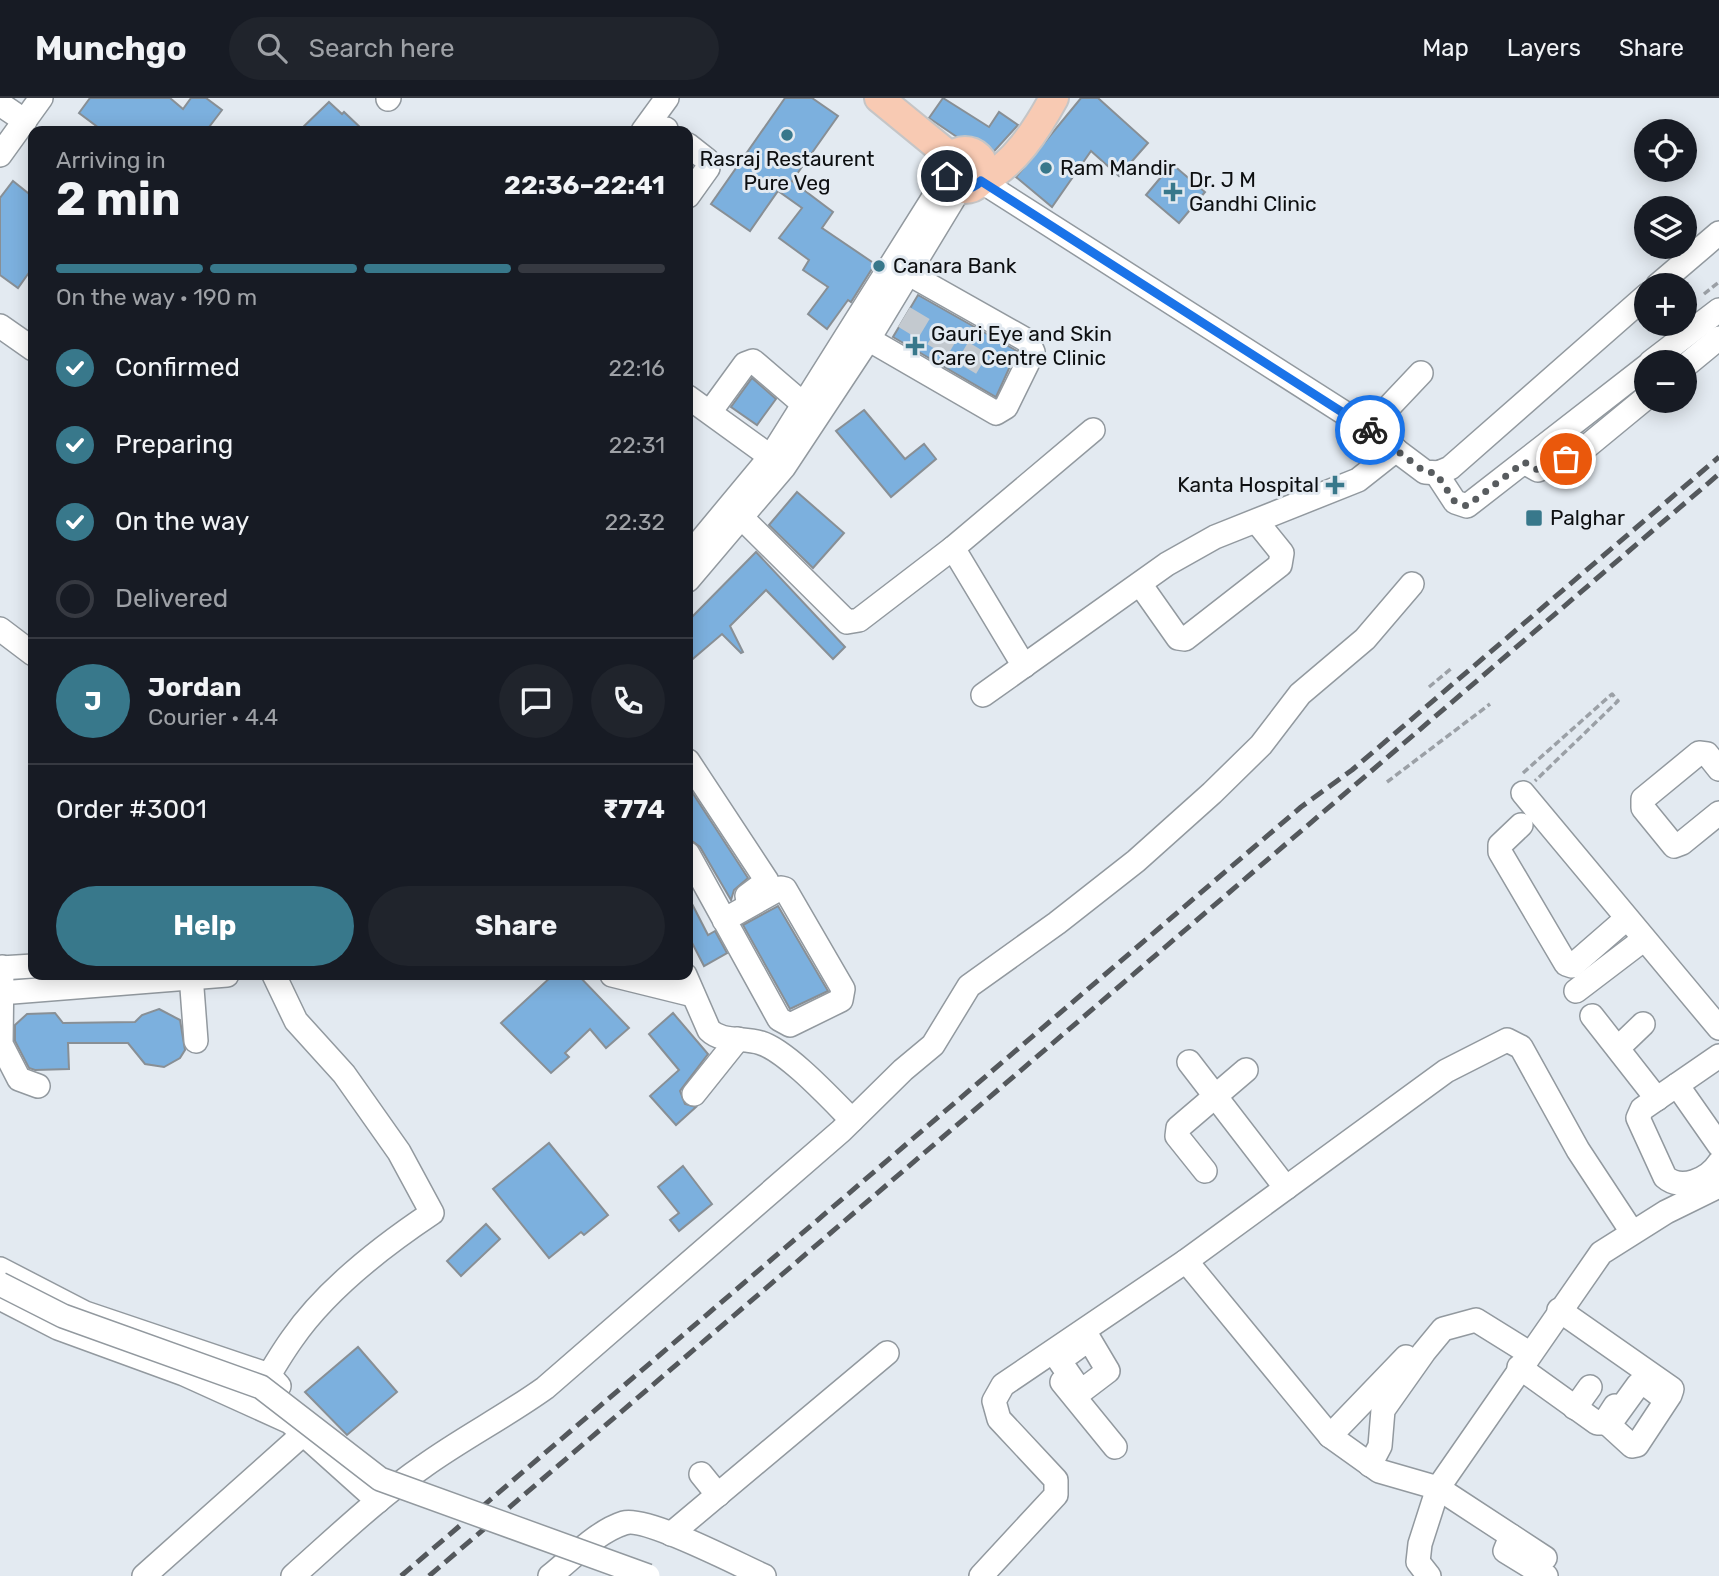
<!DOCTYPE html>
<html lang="en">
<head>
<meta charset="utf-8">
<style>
  body { margin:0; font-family:Rubik,sans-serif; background:#20242c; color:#f1f3f6; height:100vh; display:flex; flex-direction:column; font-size:26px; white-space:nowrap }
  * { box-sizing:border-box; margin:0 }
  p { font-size:23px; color:#9ea1a6 }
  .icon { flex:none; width:38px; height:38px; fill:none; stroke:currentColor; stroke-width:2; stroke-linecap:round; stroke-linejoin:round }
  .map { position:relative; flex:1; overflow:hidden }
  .panel { position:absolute; left:28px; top:28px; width:665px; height:854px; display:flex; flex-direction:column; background:#171b24; border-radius:14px; box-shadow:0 4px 18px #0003 }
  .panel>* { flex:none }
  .controls { position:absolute; left:1634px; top:21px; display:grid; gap:14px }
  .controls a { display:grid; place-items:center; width:63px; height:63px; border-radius:50%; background:#171b24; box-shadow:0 4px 18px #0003; font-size:35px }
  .pin { position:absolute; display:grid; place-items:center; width:60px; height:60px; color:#fff; margin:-30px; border:4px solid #fff; border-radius:50%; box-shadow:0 2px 7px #0007 }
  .courier { position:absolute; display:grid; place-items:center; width:70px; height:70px; margin:-35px; border:5px solid #1a73e8; border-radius:50%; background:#fff; color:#222; box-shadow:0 2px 9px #0007 }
  .summary em { font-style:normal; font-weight:700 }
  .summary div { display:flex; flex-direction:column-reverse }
  .summary { display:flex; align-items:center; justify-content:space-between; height:119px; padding:0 28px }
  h1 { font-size:46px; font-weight:700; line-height:52px }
  .bar { display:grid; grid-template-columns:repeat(4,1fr); gap:10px 7px; align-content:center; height:84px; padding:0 28px }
  .bar i { height:9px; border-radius:5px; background:#363941 }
  .bar .current { background:#38788b }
  .bar p { grid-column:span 4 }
  .line { display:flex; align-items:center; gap:18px; padding:0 28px; border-top:2px solid #363941 }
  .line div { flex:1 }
  .round { display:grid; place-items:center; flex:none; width:74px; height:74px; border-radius:37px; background:#20242c }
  ol { padding:0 28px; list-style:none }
  li { display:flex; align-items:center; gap:21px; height:77px }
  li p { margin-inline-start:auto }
  li .icon { padding:7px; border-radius:50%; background:#38788b; color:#fff; stroke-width:4 }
  li:last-child { color:#9ea1a6 }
  li i { width:38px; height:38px; border:4px solid #363941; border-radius:50% }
  .action { display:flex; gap:14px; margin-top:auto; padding:14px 28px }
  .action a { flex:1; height:80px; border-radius:42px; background:#38788b; color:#fff; font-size:28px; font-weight:700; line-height:80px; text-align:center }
  .action a+a { background:#20242c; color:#f1f3f6 }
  header { display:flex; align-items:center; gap:42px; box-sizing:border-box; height:98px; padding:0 35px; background:#171b24; border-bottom:2px solid #363941 }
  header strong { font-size:33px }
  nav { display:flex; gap:38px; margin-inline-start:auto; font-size:24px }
  .search { width:490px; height:63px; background:#20242c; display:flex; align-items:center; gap:18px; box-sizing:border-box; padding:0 24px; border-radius:38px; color:#9ea1a6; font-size:26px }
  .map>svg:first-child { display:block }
</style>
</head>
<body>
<header>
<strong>Munchgo</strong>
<div class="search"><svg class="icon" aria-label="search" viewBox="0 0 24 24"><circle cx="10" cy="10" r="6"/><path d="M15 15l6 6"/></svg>Search here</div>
<nav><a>Map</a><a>Layers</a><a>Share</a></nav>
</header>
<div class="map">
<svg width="1719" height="1478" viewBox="0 0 1719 1478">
  <rect width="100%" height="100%" fill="#e3eaf1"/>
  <g fill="#7cb0de" stroke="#888f95" stroke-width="2">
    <polygon points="90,0 170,0 183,11 191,0 206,0 222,12 206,33 103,33 79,15"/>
    <polygon points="785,0 812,0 838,18 792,83 833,114 822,130 875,166 851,204 848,202 827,231 808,216 828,189 803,172 809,162 779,140 802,110 778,93 750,133 711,106"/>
    <polygon points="943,0 989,29 999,14 1018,27 988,60 929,20"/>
    <polygon points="1081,0 1098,0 1148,45 1119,78 1091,53 1052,109 1016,79"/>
    <polygon points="329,4 342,16 344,14 364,33 299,33"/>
    <polygon points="1172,66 1205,94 1179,125 1146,97"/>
    <polygon points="13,83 33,99 33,169 18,190 0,177 0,100"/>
    <polygon points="918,197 1017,253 996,299 893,239"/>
    <polygon points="752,280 776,301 757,327 731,309"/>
    <polygon points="864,312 905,361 924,346 936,361 891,399 836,333"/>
    <polygon points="797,394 844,435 813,470 769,427"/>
    <polygon points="756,454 845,549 833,561 766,492 730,528 743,554 741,555 722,536 688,565 688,523"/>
    <polygon points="688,688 748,780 734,792 731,802 700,749 688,740"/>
    <polygon points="688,798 708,837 715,833 727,855 704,868 688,837"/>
    <polygon points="778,808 828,893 790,911 743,827"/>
    <polygon points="553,877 578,877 629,930 606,950 590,931 565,955 569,959 551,975 501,925"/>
    <polygon points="159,911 180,922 185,952 180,960 164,969 145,966 128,945 68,945 69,971 35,972 29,970 15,943 15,927 27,916 55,915 63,925 135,924 142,917"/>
    <polygon points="673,915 708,956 680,993 685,1006 696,1009 676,1027 650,998 679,972 649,936"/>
    <polygon points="549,1045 608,1117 584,1137 581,1134 549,1160 493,1091"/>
    <polygon points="683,1068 712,1106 679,1133 670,1122 679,1115 658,1089"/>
    <polygon points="486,1126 500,1141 461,1178 447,1163"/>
    <polygon points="358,1249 397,1294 347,1337 305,1294"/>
  </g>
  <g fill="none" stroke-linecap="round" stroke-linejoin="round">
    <polyline stroke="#c3c9cf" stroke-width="23" stroke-dasharray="23 11" stroke-linecap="butt" points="904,219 989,270"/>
    <defs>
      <g id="minor">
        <polyline points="388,1 389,0"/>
        <polyline points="0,6 25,23"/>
        <polyline points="643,33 667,0"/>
        <polyline points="664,33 666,31"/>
        <polyline points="688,47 707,62 708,70 688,98"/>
        <polyline points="0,57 41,0"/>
        <polyline points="981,83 1357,323 1425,374 1438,375 1450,370 1647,197"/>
        <polyline points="1658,187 1719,135"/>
        <polyline points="0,228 33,251"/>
        <polyline points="856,234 996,315 1006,309 1033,254 1028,243 895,168"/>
        <polyline points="1651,264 1719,212"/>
        <polyline points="1685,268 1719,240"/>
        <polyline points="688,299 782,367"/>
        <polyline points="710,314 745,266 753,263 816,317"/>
        <polyline points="1368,331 1421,275"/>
        <polyline points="1524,364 1538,372 1579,355 1647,299"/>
        <polyline points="1436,375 1455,404 1467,408 1647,268"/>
        <polyline points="732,410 847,524 859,522 953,450 1024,568"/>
        <polyline points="953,450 1093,332"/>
        <polyline points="688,458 771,358 947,78"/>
        <polyline points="688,482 784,369 868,242 960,90"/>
        <polyline points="1140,486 1178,540 1185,541 1280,467 1282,455 1257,424"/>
        <polyline points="0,531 33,556"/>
        <polyline points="983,597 1167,466 1215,439 1358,382 1396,352"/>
        <polyline points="688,663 767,783 747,798"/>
        <polyline points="1719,671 1707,656 1699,655 1643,701 1643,710 1674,748 1682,745 1719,715"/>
        <polyline points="1523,695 1719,930"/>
        <polyline points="1521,727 1500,747 1500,754 1566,866 1572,868 1626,821"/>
        <polyline points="688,756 779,921 790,927 841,902 843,891 785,791 781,790 724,822"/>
        <polyline points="2,869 1,946 19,981 38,988"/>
        <polyline points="0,870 33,868"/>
        <polyline points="191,877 196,943"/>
        <polyline points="612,877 693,897"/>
        <path d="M 685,877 L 709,932 C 722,945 744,939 761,945 C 787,953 832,1002 852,1022"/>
        <polyline points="1576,893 1643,842"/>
        <polyline points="0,895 227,877"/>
        <polyline points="1592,918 1657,1001"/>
        <polyline points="1618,950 1643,926"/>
        <path d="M 1719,958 L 1642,1011 L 1638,1020 L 1665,1079 C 1681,1093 1708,1082 1719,1065"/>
        <polyline points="1189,964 1286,1090"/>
        <polyline points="1677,987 1719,1047"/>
        <polyline points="694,996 738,941"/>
        <polyline points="1205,1073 1177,1038 1178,1030 1246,972"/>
        <polyline points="1186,1163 1330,1338 1379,1373 1438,1390 1420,1446 1418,1464 1429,1478"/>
        <polyline points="0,1171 85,1215 269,1277 279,1288"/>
        <polyline points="0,1200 58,1230 184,1276 290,1324 378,1403"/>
        <polyline points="1559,1212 1672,1291 1670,1297 1637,1347 1632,1348 1609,1327 1638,1287 1644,1285 1666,1302"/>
        <polyline points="1059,1262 1079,1291 1083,1292 1108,1273 1089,1241 1070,1255"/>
        <polyline points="1519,1269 1597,1325 1604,1325 1615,1308"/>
        <polyline points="1062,1284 1115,1349"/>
        <path d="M 252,1306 C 265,1284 277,1262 292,1241 C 325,1193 384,1147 432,1115 L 399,1054 L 344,976 L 296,923 L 274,877"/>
        <polyline points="1575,1310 1590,1289"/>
        <polyline points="1330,1338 1406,1259"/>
        <polyline points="1370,1367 1380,1348 1383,1312 1424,1254 1443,1231 1476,1222 1529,1255"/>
        <polyline points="701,1376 718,1397"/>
        <polyline points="671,1436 887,1255"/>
        <polyline points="1511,1438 1505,1453 1546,1478"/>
        <polyline points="1545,1460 1438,1390 1601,1155 1666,1114 1719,1088"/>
        <polyline points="144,1478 302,1337"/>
        <path d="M 293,1478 C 336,1440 377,1400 424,1368 C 463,1340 506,1318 545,1290 L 841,1033 L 903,972 L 933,947 L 969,888 L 1057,825 L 1136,763 L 1212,695 L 1261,647 L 1300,596 L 1365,541 L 1412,486"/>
        <path d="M 550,1478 C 573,1460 596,1434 624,1425 C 646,1418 739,1467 764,1478"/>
        <polyline points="981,1478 1056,1397 1056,1382 999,1321 994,1303 1003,1287 1186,1163 1446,973 1507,942 1521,949 1578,1052 1632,1134"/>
      </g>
      <g id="major">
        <polyline points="879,0 951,59"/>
        <circle cx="965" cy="72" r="19"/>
        <path d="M 981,83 C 1014,68 1037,31 1054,0"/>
      </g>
    </defs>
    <use href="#minor" stroke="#92999f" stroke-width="26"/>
    <use href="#major" stroke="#c5c5c6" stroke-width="32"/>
    <g stroke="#9ba0a6" stroke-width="3.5" stroke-dasharray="7 3.5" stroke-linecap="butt">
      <polyline points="1704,196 1719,184"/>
      <polyline points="1429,589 1453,569"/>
      <polyline points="1523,675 1612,596 1618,603 1535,683"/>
      <polyline points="1387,684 1490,606"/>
    </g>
    <use href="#minor" stroke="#fff" stroke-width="23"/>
    <use href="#major" stroke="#f8cab3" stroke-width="28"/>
    <g stroke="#54585c" stroke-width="5" stroke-dasharray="14 7" stroke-linecap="butt">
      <polyline points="401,1478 1301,709 1352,672 1719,359"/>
      <polyline points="429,1478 1719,376"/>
    </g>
    <defs>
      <polyline id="minor-bridge" points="0,1186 63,1218 261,1289 380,1381 648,1478"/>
    </defs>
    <use href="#minor-bridge" stroke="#92999f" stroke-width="26" stroke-linecap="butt"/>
    <use href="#minor-bridge" stroke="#fff" stroke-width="23"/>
  </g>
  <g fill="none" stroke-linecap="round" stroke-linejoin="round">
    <polyline stroke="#585c5f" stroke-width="7" stroke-dasharray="0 12.6" points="1370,332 1425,374 1436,375 1455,404 1467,408 1524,364 1538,372 1566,361"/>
    <path stroke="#1a73e8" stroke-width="9" d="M 947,78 C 954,93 970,94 981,83 L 1370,332"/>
  </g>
  <g fill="#38788b" stroke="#e3eaf1" stroke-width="2.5">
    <circle cx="787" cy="37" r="7"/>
    <circle cx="1046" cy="70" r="7"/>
    <path d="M1169.5 83.5h7v7h7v7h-7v7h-7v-7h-7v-7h7z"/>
    <circle cx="879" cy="168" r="7"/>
    <path d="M911.5 237.5h7v7h7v7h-7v7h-7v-7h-7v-7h7z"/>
    <path d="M1331.5 376.5h7v7h7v7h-7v7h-7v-7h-7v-7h7z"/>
    <rect x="1525" y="411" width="18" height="18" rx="3.5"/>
  </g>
  <g text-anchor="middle" stroke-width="6" stroke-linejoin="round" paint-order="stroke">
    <g font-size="21" fill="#0d0f11" stroke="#e3eaf1" text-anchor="start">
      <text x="787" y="68" text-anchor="middle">Rasraj Restaurent<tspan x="787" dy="24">Pure Veg</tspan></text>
      <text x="1060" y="77">Ram Mandir</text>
      <text x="1189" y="89">Dr. J M<tspan x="1189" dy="24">Gandhi Clinic</tspan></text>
      <text x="893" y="175">Canara Bank</text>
      <text x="931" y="243">Gauri Eye and Skin<tspan x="931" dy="24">Care Centre Clinic</tspan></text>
      <text x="1319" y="394" text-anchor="end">Kanta Hospital</text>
      <text x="1550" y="427">Palghar</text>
    </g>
  </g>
</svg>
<div class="controls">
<a><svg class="icon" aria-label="locate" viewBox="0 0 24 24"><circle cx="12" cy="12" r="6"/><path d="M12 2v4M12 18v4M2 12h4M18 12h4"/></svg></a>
<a><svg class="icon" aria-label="layers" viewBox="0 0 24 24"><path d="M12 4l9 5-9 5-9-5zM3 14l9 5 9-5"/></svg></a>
<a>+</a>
<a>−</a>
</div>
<div class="pin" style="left:1566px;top:361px;background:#ea580c"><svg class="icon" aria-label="bag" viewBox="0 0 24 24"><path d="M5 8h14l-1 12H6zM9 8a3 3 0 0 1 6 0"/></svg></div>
<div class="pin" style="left:947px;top:78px;background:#1f2937"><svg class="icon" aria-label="home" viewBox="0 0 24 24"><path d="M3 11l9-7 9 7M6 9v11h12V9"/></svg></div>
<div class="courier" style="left:1370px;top:332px"><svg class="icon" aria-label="bike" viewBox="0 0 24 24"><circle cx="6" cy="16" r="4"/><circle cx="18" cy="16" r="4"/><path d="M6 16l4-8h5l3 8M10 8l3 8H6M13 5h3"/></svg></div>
<section class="panel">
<div class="summary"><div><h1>2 min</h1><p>Arriving in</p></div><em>22:36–22:41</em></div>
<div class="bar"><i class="current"></i><i class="current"></i><i class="current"></i><i></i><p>On the way · 190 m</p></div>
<ol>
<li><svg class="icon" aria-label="check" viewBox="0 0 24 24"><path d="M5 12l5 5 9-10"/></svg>Confirmed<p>22:16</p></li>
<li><svg class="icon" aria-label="check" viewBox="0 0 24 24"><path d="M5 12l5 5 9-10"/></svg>Preparing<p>22:31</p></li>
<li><svg class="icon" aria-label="check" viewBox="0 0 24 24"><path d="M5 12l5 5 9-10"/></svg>On the way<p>22:32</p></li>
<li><i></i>Delivered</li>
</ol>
<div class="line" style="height:126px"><b class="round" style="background:#38788b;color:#fff">J</b><div><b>Jordan</b><p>Courier · 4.4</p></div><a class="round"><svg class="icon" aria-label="chat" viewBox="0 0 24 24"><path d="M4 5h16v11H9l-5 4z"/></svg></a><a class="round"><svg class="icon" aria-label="phone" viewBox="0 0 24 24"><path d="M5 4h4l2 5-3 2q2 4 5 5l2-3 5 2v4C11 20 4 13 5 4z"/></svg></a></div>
<div class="line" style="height:91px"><div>Order #3001</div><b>₹774</b></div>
<div class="action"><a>Help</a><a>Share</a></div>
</section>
</div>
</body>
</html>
